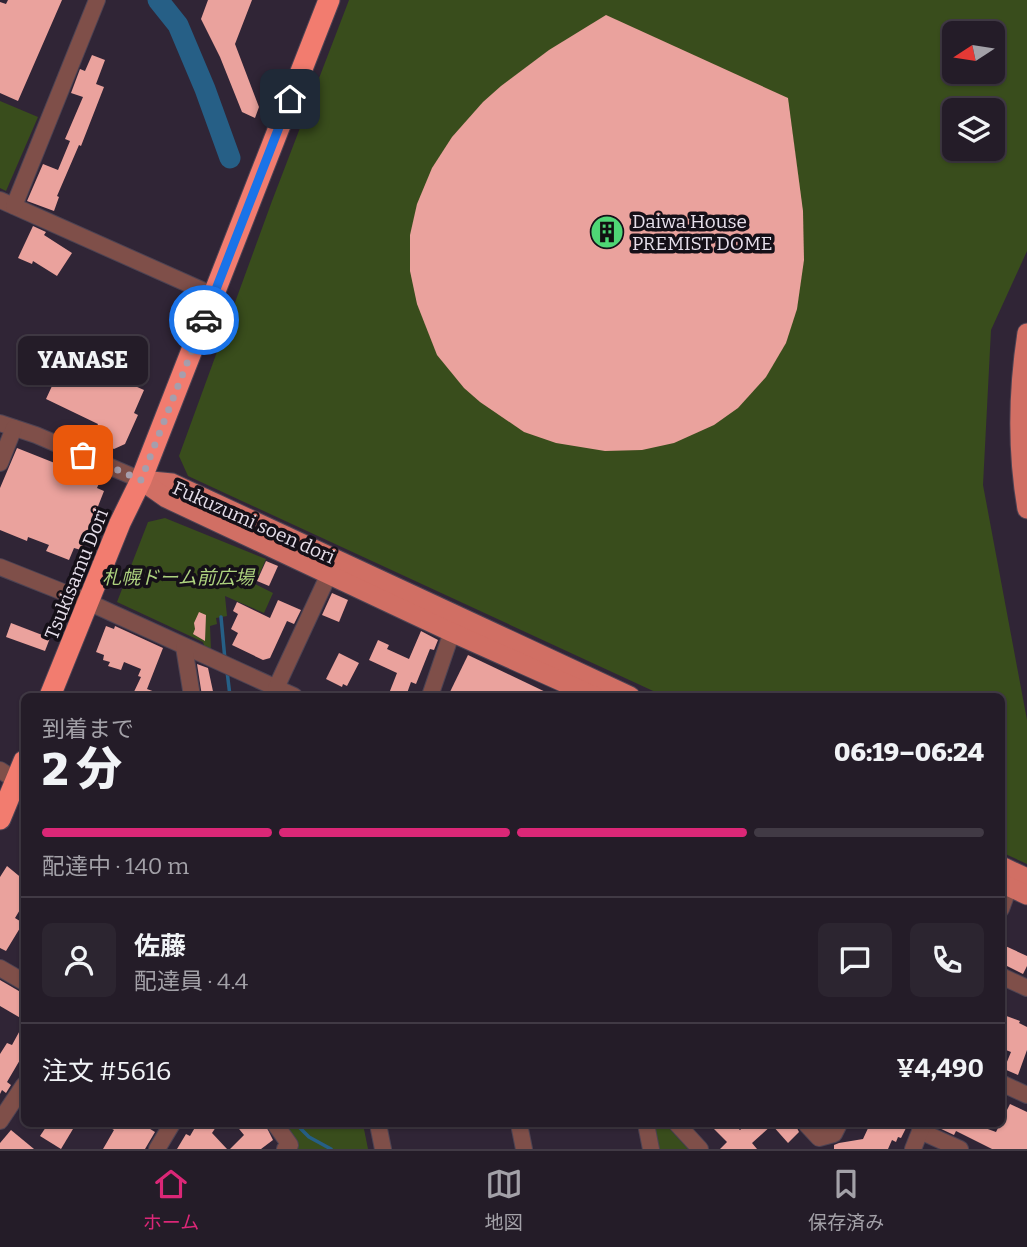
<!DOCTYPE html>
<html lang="ja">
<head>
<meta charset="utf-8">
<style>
  body { margin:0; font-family:Bitter,"Noto Sans JP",serif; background:#2c2530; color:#f1f3f6; height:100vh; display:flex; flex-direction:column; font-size:26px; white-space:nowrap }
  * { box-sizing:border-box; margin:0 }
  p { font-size:23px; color:#a3a1a8 }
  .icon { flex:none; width:38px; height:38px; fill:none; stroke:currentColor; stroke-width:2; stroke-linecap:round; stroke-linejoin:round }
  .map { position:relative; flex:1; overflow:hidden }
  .drawer { position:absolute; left:21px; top:693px; width:984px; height:434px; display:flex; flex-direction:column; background:#241c28; border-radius:10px; box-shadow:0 2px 5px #0004,0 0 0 2px #413a45 }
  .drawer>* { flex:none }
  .needle { width:46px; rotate:258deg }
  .controls { position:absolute; left:942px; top:21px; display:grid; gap:14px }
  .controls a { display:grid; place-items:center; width:63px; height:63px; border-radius:10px; background:#241c28; box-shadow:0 2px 5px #0004,0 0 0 2px #413a45; font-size:35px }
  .pin { position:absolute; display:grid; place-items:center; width:60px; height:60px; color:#fff; margin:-30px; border-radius:14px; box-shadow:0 4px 10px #0006 }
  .courier { position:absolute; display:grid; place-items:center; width:70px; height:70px; margin:-35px; border:5px solid #1a73e8; border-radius:50%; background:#fff; color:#222; box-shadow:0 2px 9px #0007 }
  .bubble { position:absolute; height:49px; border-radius:10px; background:#241c28; box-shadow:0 2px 5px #0004,0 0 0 2px #413a45; font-size:23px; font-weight:800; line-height:49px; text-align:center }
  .summary em { font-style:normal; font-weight:800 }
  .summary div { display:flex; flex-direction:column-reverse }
  .summary { display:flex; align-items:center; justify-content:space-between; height:119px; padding:0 21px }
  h1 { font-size:46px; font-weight:800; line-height:52px }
  .bar { display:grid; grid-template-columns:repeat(4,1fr); gap:10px 7px; align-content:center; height:84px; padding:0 21px }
  .bar i { height:9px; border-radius:5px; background:#413a45 }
  .bar .active { background:#db2777 }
  .bar p { grid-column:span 4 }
  .line { display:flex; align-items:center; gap:18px; padding:0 21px; border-top:2px solid #413a45 }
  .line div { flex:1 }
  .round { display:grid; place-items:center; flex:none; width:74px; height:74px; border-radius:10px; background:#2c2530 }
  .dock { display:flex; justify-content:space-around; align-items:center; height:98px; border-top:2px solid #413a45; background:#241c28; font-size:19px; color:#a3a1a8 }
  .dock a { display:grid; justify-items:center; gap:4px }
  .dock .active { color:#db2777 }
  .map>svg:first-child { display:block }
</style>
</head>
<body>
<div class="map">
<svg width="1027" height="1149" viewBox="0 0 1027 1149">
  <rect width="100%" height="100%" fill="#302536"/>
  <g fill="#394d1c" fill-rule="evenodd">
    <path d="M 349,0 L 1027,0 L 1027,251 L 991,330 L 983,485 L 1027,720 L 1027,864 L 1001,852 L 1001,696 L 664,696 L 188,476 L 179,456 L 272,201 ZM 954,33 L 992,33 L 992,72 L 954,72 ZM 954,110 L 992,110 L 992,149 L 954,149 Z"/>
    <polygon points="0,101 38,117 6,191 0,188"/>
    <polygon points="165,518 266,559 255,584 273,593 264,613 225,596 227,616 216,618 217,624 210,626 211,650 205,648 203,642 117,602 148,522"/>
    <polygon points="280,1124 363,1124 368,1149 295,1149"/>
    <polygon points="652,1124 665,1124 688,1149 657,1149"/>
  </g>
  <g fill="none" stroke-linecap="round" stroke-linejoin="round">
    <g stroke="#265f86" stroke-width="3.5">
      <polyline points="221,617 225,660"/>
      <polyline points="227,671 230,696"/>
      <polyline points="296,1124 309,1137 331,1149"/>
    </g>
    <polyline stroke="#265f86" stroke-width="21" points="158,0 178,25 205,89 230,158"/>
  </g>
  <g fill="#eaa29d">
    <polygon points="8,0 62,0 18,101 0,93 0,2 6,4"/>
    <polygon points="208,0 252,0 235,44 259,107 255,118 242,112 220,57 201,19"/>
    <polygon points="606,15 788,98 803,211 804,260 797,309 786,343 766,377 738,408 714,425 674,443 642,450 605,451 556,443 524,432 480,402 464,388 437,355 417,304 410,271 410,235 417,204 432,168 452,137 483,102 501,86 549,50"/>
    <polygon points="92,55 105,60 96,84 104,87 81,146 79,145 57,196 59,197 54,211 27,201 43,164 58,170 70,141 65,139 83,97 71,93 80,69 85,71"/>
    <polygon points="33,226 46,232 44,235 72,253 57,276 33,261 32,264 18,258"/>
    <polygon points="37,339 112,371 110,375 144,390 134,413 138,415 125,444 114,449 91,439 98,424 46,399 58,373 34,363 30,380 21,378 24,366"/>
    <polygon points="17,448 100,481 97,488 104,491 81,550 74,548 69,560 46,551 49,545 28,537 27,541 0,530 0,488"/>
    <polygon points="266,561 278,566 269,586 257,581"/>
    <polygon points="332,593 348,600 339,622 322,615"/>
    <polygon points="278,600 301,610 294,624 287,621 270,658 263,660 232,645 238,633 231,629 238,614 233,611 237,602 270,618"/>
    <polygon points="199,612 206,615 205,641 193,634 195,629 194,623"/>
    <polygon points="11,623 50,638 45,651 6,637"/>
    <polygon points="106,626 114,629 115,626 163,648 147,689 166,696 132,696 141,677 138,676 141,669 124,662 121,670 108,666 110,662 103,660 104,655 96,652"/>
    <polygon points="421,631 438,640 434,650 430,649 416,684 411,682 406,696 388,696 397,673 369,660 378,640 389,645 387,649 409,659"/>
    <polygon points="339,653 359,663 347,686 343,684 342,687 326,679"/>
    <polygon points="468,655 554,696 448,696"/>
    <polygon points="197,664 208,668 214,696 202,696"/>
    <polygon points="7,866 24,880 24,903 15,918 23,923 6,951 0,948 0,877"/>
    <polygon points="1001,944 1027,956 1027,966 1023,974 1001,963"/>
    <polygon points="0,980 24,994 24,1020 0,1006"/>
    <polygon points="1001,1014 1020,1021 1019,1023 1027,1027 1027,1050 1018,1075 1004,1069 1011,1052 1001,1048"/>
    <polygon points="24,1023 24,1053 7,1082 11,1085 6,1093 2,1090 0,1094 0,1054 7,1043 12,1045"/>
    <polygon points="1010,1104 1027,1112 1027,1149 992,1149 956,1131 954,1135 937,1127 939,1124 974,1124 996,1132"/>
    <polygon points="48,1124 76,1124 61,1149 40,1136"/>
    <polygon points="103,1124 142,1124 155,1132 145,1149 103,1149 114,1130"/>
    <polygon points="197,1124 218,1124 212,1133 227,1149 177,1149 186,1134 190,1136"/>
    <polygon points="235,1124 265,1124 273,1140 261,1149 230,1149 244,1135"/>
    <polygon points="709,1124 733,1124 740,1130 747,1124 795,1124 799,1132 788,1143 772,1125 752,1143 757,1149 720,1149 727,1142"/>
    <polygon points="870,1124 908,1124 901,1138 898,1137 896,1142 892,1140 888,1149 834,1149 834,1145 839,1143 863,1139"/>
    <polygon points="11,1130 34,1149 0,1149 0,1143"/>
  </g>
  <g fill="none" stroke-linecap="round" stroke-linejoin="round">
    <defs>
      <g id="minor">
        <polyline points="0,200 213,295"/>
        <polyline points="14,206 97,0"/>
        <polyline points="0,423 36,435 141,480"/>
        <polyline points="0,463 14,428"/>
        <polyline points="0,567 88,602 294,696"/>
        <polyline points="184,647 192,696"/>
        <polyline points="276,688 329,574"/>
        <polyline points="430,696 455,623"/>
        <polyline points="0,770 24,786"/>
        <polyline points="1001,909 1009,887"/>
        <polyline points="0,968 24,982"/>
        <polyline points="1001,976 1027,988"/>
        <polyline points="1001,1083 1027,1095"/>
        <polyline points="0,1121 24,1085"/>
        <polyline points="275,1124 290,1145 285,1149"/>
        <polyline points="378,1124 383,1149"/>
        <polyline points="519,1124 524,1149"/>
        <polyline points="646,1124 651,1149"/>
        <polyline points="677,1124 700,1149"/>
        <polyline points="806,1124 819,1138 834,1134 839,1124"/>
        <polyline points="920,1131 960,1149"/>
        <polyline points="157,1149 172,1124"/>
        <polyline points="913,1149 923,1124"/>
      </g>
      <g id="major">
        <path d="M 1027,333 C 1018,391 1017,451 1027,509"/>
        <polyline points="141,480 172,483 630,696"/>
        <polyline points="142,481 166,498 451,632 594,696"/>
        <polyline points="1001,866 1027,878"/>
        <polyline points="1001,883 1027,895"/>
      </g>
      <g id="highway">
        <polyline points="50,696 120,523 141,480 329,0"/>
        <polyline points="0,819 24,761"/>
      </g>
    </defs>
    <use href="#minor" stroke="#4d4353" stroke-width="18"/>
    <use href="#major" stroke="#4d4353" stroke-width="21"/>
    <use href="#highway" stroke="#4d4353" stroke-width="23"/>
    <use href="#minor" stroke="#7f4f49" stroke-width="16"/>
    <use href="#major" stroke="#d16f64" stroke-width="19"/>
    <use href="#highway" stroke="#f27c6f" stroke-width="21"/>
  </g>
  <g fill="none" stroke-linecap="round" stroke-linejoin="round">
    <polyline stroke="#a69eac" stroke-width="7" stroke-dasharray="0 12.6" points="83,455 141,480 204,320"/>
    <polyline stroke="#1a73e8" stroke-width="9" points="204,320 290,99"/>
  </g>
  <defs>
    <symbol id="building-disc" viewBox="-11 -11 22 22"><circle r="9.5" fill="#4fd675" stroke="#151018"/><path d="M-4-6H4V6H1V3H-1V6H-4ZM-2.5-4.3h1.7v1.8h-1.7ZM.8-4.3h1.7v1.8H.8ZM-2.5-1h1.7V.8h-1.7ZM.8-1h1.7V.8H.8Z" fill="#111"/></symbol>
  </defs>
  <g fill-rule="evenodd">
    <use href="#building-disc" x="588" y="213" width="38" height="38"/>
  </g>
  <g text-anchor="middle" stroke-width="7" stroke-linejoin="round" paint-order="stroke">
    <g font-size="19" fill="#e6dfeb" stroke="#151018" text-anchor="start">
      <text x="632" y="228">Daiwa House<tspan x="632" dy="22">PREMIST DOME</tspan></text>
    </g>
    <g font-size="19" fill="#e6dfeb" stroke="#151018">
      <text transform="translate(254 522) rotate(24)" y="7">Fukuzumi soen dori</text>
      <text transform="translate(76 574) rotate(-68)" y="7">Tsukisamu Dori</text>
    </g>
    <g font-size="19" font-style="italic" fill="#add27e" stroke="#151018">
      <text x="178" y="584">札幌ドーム前広場</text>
    </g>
  </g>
</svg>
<div class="controls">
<a><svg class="needle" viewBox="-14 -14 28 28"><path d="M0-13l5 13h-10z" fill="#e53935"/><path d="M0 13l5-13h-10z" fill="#a3a1a8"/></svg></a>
<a><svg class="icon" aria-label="layers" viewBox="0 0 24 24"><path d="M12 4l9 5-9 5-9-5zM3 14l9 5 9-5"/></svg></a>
</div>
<div class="pin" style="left:83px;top:455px;background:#ea580c"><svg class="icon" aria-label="bag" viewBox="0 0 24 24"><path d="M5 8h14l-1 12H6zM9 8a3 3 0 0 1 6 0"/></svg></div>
<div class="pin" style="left:290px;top:99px;background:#1f2937"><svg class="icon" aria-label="home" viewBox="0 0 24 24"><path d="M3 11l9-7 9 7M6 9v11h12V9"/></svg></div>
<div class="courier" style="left:204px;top:320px"><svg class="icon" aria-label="car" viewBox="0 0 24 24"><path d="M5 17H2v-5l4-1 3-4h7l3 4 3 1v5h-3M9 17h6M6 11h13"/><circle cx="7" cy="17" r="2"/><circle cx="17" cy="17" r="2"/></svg></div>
<div class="bubble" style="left:18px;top:336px;width:130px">YANASE</div>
<section class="drawer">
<div class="summary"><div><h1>2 分</h1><p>到着まで</p></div><em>06:19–06:24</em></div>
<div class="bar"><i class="active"></i><i class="active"></i><i class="active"></i><i></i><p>配達中 · 140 m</p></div>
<div class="line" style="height:126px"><a class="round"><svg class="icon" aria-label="person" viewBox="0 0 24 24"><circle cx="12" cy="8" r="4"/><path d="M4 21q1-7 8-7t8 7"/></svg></a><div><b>佐藤</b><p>配達員 · 4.4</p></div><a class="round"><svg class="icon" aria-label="chat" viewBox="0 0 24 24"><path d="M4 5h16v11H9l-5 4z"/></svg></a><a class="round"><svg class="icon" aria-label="phone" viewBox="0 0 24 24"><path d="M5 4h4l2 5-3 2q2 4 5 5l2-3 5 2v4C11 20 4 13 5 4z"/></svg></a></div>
<div class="line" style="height:91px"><div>注文 #5616</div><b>¥4,490</b></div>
</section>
</div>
<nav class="dock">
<a class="active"><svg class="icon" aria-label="home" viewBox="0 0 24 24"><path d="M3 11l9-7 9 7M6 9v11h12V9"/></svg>ホーム</a>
<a><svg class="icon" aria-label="map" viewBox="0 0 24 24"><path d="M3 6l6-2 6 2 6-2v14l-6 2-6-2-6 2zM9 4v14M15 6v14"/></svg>地図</a>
<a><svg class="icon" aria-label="saved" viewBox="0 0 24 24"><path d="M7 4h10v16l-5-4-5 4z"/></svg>保存済み</a>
</nav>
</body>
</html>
